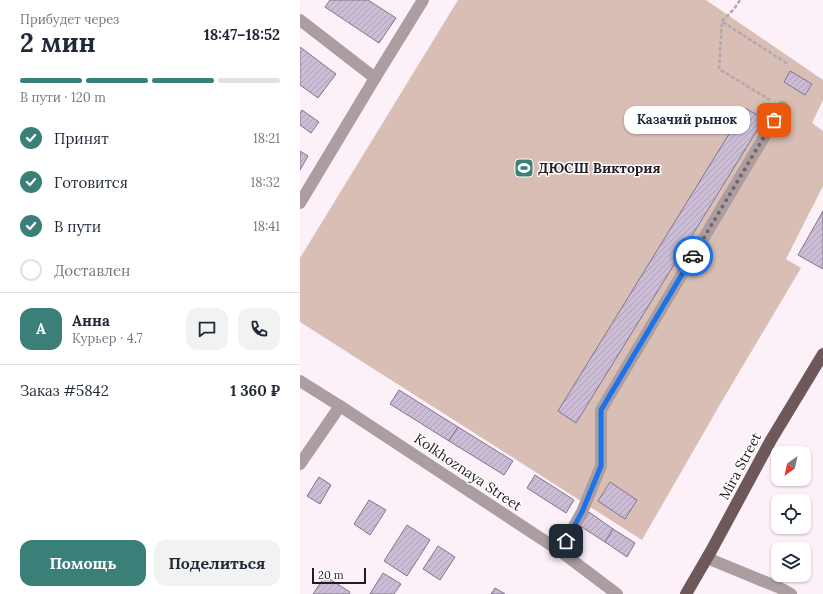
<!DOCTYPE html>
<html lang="ru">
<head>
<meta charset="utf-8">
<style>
  body { margin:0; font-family:Lora,serif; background:#f2f2f3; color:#1f2937; height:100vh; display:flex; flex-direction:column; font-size:15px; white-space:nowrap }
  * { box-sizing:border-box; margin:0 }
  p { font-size:13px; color:#747a83 }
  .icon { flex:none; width:22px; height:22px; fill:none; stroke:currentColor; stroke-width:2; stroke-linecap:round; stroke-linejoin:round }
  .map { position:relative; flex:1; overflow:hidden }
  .details { display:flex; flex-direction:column; background:#fff; width:300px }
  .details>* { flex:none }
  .needle { width:26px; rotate:213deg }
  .fabs { position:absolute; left:471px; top:446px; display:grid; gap:8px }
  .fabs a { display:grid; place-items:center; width:40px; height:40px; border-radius:8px; background:#fff; box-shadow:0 1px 3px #0004; font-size:20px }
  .scale { position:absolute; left:12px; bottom:10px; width:54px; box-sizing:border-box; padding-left:4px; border:2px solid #251c22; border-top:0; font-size:11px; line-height:14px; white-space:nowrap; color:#251c22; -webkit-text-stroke:3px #fff; paint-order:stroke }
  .pin { position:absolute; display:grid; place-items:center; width:34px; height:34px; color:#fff; margin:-17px; border-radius:8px; box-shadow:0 2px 6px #0006 }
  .courier { position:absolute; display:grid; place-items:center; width:40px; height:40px; margin:-20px; border:3px solid #1a73e8; border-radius:50%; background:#fff; color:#222; box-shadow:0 1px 5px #0007 }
  .bubble { position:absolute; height:28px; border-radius:12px; background:#fff; box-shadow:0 1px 3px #0004; font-size:13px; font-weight:800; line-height:28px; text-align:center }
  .headline em { font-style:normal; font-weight:800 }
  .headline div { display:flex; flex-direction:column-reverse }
  .headline { display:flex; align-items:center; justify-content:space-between; height:68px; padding:0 20px }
  h1 { font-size:26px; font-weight:800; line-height:30px }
  .bar { display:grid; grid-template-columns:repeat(4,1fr); gap:6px 4px; align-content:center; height:48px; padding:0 20px }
  .bar i { height:5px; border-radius:3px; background:#e0e1e3 }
  .bar .on { background:#3a8079 }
  .bar p { grid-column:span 4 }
  .line { display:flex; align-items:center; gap:10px; padding:0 20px; border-top:1px solid #e0e1e3 }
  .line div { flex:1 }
  .round { display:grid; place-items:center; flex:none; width:42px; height:42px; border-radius:12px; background:#f2f2f3 }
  ol { padding:0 20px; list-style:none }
  li { display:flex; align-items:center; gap:12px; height:44px }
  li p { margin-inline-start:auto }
  li .icon { padding:4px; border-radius:50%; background:#3a8079; color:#fff; stroke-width:4 }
  li:last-child { color:#747a83 }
  li i { width:22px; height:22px; border:2px solid #e0e1e3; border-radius:50% }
  .action { display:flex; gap:8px; margin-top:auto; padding:8px 20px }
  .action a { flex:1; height:46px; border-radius:12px; background:#3a8079; color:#fff; font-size:16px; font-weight:800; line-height:46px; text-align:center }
  .action a+a { background:#f2f2f3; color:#1f2937 }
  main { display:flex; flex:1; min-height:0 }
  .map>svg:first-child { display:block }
</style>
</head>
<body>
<main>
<section class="details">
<div class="headline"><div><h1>2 мин</h1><p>Прибудет через</p></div><em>18:47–18:52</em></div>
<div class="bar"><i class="on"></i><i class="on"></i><i class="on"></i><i></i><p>В пути · 120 m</p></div>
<ol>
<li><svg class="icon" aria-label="check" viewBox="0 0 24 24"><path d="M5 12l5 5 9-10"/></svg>Принят<p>18:21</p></li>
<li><svg class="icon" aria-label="check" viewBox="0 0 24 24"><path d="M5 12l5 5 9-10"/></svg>Готовится<p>18:32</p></li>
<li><svg class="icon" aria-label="check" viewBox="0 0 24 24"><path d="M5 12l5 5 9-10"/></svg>В пути<p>18:41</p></li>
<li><i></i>Доставлен</li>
</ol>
<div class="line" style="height:72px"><b class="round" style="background:#3a8079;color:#fff">А</b><div><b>Анна</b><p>Курьер · 4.7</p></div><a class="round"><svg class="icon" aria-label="chat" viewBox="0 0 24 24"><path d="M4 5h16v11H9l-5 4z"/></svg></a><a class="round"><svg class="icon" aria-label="phone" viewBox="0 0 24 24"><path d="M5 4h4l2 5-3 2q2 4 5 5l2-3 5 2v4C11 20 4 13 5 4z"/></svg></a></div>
<div class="line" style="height:52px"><div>Заказ #5842</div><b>1 360 ₽</b></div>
<div class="action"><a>Помощь</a><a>Поделиться</a></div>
</section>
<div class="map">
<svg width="523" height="594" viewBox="0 0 523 594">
  <defs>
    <pattern id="building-hatch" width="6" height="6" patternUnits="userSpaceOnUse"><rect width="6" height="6" fill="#cabdd5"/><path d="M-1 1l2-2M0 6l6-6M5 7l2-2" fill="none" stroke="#ada2b7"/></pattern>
  </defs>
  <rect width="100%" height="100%" fill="#fcf1f8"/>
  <polygon fill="#d8beb4" points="158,0 406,0 523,80 523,100 512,123 523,131 523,186 486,259 501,268 422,401 342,540 0,322 0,258"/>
  <g fill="url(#building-hatch)" stroke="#81758b">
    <polygon points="30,0 68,0 96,18 79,43 25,7"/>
    <polygon points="0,47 36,74 18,98 0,85"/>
    <polygon points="490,71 512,84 505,95 484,82"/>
    <polygon points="445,108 464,119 276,423 258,411"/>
    <polygon points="2,110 19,122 11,133 0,125 0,113"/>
    <polygon points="0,151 8,156 0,170"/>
    <polygon points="523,211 523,269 498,255"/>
    <polygon points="99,390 158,427 149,441 90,404"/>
    <polygon points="158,427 213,461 204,475 149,441"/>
    <polygon points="235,475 274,500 266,513 227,488"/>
    <polygon points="19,477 31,485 20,504 7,496"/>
    <polygon points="310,482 337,500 325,519 298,501"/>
    <polygon points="69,500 86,510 70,535 54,524"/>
    <polygon points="289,512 313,529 305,542 280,526"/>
    <polygon points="107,525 130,540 107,576 84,561"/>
    <polygon points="313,529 335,543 327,557 305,542"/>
    <polygon points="138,546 155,557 140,580 123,569"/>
    <polygon points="83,573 101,584 94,594 70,594"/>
    <polygon points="25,576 50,592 49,594 13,594"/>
    <polygon points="195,588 205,594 191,594"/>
  </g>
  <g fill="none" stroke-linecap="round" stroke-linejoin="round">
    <g stroke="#b1a7ae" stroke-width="2.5" stroke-dasharray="4 2" stroke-linecap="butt">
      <polyline points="440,0 434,9 422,21 419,69 470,100"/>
      <polyline points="423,22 488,64"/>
    </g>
    <g stroke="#ac9ea0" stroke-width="12">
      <polyline points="0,20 75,78"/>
      <polyline points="0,203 75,78 123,0"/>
      <polyline points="0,381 40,406 260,551 317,594"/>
      <polyline points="0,464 40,406"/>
      <polyline points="260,551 282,512 301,466 301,410 482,107"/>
      <polyline points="407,558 480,588 491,594"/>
    </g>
    <polyline stroke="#6f585a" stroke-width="12" points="386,594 411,551 471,440 523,354"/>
  </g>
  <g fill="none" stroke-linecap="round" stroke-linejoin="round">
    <polyline stroke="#70676d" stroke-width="4" stroke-dasharray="0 7.2" points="393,256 474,120"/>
    <polyline stroke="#1a73e8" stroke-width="5" points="266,541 282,512 301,466 301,410 393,256"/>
  </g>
  <defs>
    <symbol id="stadium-square" viewBox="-11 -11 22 22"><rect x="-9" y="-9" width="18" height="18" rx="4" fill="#3a8079" stroke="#fff"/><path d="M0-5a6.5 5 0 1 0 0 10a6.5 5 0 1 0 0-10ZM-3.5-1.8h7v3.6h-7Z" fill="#fff"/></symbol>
  </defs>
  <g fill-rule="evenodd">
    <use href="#stadium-square" x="213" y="157" width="22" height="22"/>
  </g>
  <g text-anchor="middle" stroke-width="3" stroke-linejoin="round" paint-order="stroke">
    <g font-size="14" font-weight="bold" fill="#251c22" stroke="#fff" text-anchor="start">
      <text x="238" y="173">ДЮСШ Виктория</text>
    </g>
    <g font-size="14" fill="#251c22" stroke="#fff">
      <text transform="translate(440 466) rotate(-62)" y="5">Mira Street</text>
      <text transform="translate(168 472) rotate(34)" y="5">Kolkhoznaya Street</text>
    </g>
  </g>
</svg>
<div class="fabs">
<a><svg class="needle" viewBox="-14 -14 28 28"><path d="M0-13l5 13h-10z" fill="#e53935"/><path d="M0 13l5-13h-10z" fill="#747a83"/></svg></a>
<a><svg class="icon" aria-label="locate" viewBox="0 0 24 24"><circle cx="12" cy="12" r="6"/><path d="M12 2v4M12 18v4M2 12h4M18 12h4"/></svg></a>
<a><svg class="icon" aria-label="layers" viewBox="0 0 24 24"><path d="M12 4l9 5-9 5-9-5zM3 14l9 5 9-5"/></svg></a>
</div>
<div class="scale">20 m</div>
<div class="pin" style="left:474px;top:120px;background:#ea580c"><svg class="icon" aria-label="bag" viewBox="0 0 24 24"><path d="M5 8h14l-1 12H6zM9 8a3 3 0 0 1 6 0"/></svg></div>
<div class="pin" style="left:266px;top:541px;background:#1f2937"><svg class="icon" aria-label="home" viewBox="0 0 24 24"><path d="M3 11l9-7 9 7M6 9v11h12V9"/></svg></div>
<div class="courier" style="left:393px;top:256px"><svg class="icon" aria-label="car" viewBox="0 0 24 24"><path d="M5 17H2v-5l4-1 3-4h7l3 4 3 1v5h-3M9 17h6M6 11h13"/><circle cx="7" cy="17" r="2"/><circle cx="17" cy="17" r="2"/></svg></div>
<div class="bubble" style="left:324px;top:106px;width:126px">Казачий рынок</div>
</div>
</main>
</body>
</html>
